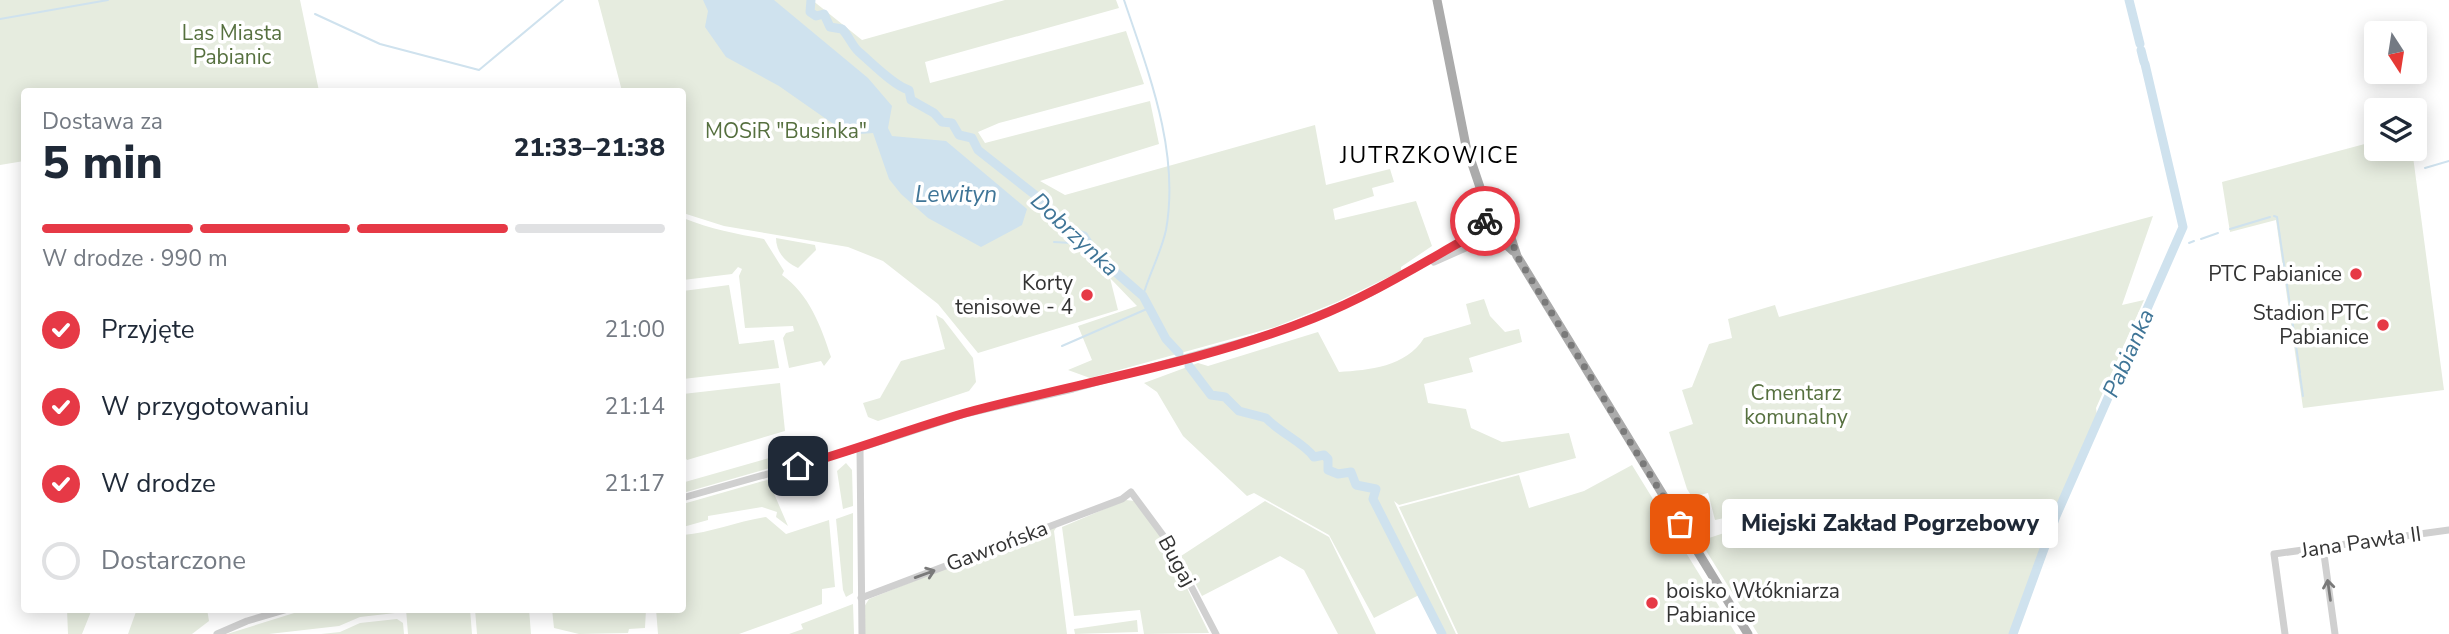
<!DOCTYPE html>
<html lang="pl">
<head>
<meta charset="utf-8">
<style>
  body { margin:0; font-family:"Nunito Sans",sans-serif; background:#f2f2f3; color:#1f2937; height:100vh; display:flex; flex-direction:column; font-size:26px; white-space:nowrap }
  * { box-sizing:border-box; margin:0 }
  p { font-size:23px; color:#747a83 }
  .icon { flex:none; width:38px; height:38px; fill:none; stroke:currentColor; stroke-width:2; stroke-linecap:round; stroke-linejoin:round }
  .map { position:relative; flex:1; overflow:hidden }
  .panel { position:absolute; left:21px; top:88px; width:665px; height:525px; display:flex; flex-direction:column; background:#fff; border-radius:7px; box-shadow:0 4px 18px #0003 }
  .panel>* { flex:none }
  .needle { width:46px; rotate:168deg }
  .fabs { position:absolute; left:2364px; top:21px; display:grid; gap:14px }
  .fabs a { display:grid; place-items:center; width:63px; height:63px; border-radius:7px; background:#fff; box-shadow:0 4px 18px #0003; font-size:35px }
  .pin { position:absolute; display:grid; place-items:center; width:60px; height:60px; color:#fff; margin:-30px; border-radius:14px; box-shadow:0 4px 10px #0006 }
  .courier { position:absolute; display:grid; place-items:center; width:70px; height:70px; margin:-35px; border:5px solid #e63946; border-radius:50%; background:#fff; color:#222; box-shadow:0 2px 9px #0007 }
  .bubble { position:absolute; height:49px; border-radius:7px; background:#fff; box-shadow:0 4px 18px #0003; font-size:23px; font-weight:800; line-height:49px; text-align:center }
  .overview em { font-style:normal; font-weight:800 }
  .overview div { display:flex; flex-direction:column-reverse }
  .overview { display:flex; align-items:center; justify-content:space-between; height:119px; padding:0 21px }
  h1 { font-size:46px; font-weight:800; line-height:52px }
  .bar { display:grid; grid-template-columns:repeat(4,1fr); gap:10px 7px; align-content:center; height:84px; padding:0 21px }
  .bar i { height:9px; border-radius:5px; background:#e0e1e3 }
  .bar .on { background:#e63946 }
  .bar p { grid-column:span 4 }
  ol { padding:0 21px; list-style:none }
  li { display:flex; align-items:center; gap:21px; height:77px }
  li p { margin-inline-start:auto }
  li .icon { padding:7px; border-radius:50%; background:#e63946; color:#fff; stroke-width:4 }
  li:last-child { color:#747a83 }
  li i { width:38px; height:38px; border:4px solid #e0e1e3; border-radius:50% }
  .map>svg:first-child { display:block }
</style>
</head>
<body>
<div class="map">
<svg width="2449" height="634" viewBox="0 0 2449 634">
  <rect width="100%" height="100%" fill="#fff"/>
  <g fill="#e6ecdf">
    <polygon points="0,0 300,0 319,91 146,89 24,91 24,161 0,165"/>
    <polygon points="598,0 812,0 862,40 1005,0 1116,0 1119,8 925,62 930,83 1126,31 1144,84 999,123 978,132 985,143 1150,101 1159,144 1040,181 1065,195 1315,125 1326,185 1390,169 1394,182 1372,188 1374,196 1333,209 1335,220 1416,201 1432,246 1401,267 1401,271 1337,302 1275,327 1090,378 1068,370 1092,360 1078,326 1137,306 1110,278 1118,310 978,353 938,304 883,261 848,247 724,226 683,213 682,91 622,91"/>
    <polygon points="2376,141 2376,149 2412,149 2444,390 2303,408 2276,220 2230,232 2222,182"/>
    <polygon points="2153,216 2122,305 2144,300 2096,408 2097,415 2053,515 2011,634 1758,634 1700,541 1727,532 1724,518 1715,520 1708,493 1692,497 1687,489 1669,432 1693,424 1682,390 1692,387 1709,344 1732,338 1728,319 1775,305 1779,317"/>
    <path d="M 683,218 C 710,229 737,234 764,239 L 784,271 L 782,275 C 809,294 821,326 831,357 L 824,366 L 821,361 L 789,368 L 783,338 L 786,333 L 794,331 L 793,326 L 745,328 L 739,276 L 742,269 L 738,267 L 732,274 L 683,280 Z"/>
    <path d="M 776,238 L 815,245 L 816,250 L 798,268 C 785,262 776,252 776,238 Z"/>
    <polygon points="729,285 739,344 774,340 779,368 683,379 683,291"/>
    <path d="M 1484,299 L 1490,316 L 1505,332 L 1519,329 L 1522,342 L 1469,358 L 1473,372 L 1424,384 L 1428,403 L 1466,409 L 1471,428 L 1502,442 L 1569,433 L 1576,458 L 1399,505 L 1394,501 L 1456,634 L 1445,634 L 1423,593 L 1374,618 L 1329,535 L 1254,493 L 1247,496 L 1183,436 L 1157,392 L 1144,383 L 1198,363 L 1208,366 L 1318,332 L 1339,372 C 1369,370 1406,367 1424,338 L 1471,324 L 1466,304 Z"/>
    <polygon points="936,315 943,319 973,358 976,382 969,391 878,421 868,417 863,403 880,398 901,361 945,349"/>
    <polygon points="780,383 785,431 687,460 685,457 683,394"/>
    <polygon points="793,441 797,455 784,464 683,493 683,473 685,482 780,455 778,445"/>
    <polygon points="846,463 852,470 853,506 843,509 837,471"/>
    <polygon points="1632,465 1736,634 1458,634 1399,507 1519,475 1529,508 1584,491"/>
    <polygon points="774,478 776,487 772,489 788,526 776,517 777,512 762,507 708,516 708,520 683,527 683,504"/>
    <polygon points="1126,500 1135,501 1165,543 1209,633 1144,634 1140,610 1074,616 1062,527"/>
    <polygon points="1265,501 1329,537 1376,634 1338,634 1304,570 1280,556 1202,596 1181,556"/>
    <polygon points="853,513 853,593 846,597 843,590 836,519"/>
    <path d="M 766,517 L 786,534 L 829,520 L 835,587 L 822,589 L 822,604 L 739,634 L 658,634 L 656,609 L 682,609 L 683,535 C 711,533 738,521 766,517 Z"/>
    <polygon points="1058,525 1054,531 1067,634 865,634 864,607 869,599 989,551 991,555 1013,546 1012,543"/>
    <polygon points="853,604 854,634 789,634 803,629 801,624"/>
    <polygon points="67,609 92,609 82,634 68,634"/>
    <polygon points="137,609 207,609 209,621 192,634 128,634"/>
    <polygon points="307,609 400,609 395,613 360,617 339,626 269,634 227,634"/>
    <polygon points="406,609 470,609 472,634 408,634"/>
    <polygon points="475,609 529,609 531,634 477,634"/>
    <polygon points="552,609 646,609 645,628 629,629 628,633 579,634 554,628"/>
    <polygon points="397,619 403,623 404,634 321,634 340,632 360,623"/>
    <polygon points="1137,620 1138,632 1075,634 1074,629"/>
  </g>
  <polygon fill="#cfe2ee" points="703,0 774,0 868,78 892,106 888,128 892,136 946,141 1027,209 1022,225 981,247 928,218 901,194 889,179 873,133 860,134 839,128 779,86 726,57 705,27 708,11"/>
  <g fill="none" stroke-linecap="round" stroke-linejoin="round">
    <g stroke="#cfe2ee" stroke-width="2">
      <path d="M 1124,0 C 1149,74 1180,152 1166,230 C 1161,253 1149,274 1143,296"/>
      <polyline points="315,14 380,44 479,70 563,0"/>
      <polyline points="0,19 108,0"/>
      <polyline points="2425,168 2449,161"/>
      <polyline points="2274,216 2277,217 2300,373"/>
      <polyline points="2230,229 2270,217"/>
      <polyline points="2201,239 2218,233"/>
      <polyline points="1054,242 1089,244"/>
      <polyline points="2189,243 2194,241"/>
      <polyline points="1062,346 1149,308"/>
      <polyline points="2300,375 2303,396"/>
    </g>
    <g stroke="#cfe2ee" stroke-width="9">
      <path d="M 811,0 L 810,12 L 816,16 L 824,14 L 830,27 L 842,29 C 849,36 852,46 859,52 C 871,62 894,86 909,90 L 911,100 L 934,113 L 942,122 L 952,123 L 959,135 L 972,138 L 978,150 L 1044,202 L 1070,231 L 1084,236 L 1095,254 L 1143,296 L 1166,339 L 1179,353"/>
      <polyline points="2129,0 2140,44"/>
      <polyline points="2141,50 2144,62"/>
      <path d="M 1189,366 L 1211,395 L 1225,397 L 1239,411 L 1266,418 C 1280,433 1303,442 1314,457 L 1324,455 L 1328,459 L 1328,470 L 1338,474 L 1351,472 L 1356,485 L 1376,489 L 1373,499 L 1442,634"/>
      <polyline points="2013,634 2056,516 2183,227 2145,64"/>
    </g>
    <g stroke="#d0d0d0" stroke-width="7">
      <polyline points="1434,262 1495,235"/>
      <polyline points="860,448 862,634"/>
      <polyline points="682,498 860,448 965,414 1073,389 1277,332 1371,293 1478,232 1485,221"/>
      <polyline points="2323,547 2335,634"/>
      <polyline points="861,598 1122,499 1131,492 1168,542 1216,634"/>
      <polyline points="217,634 247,621 288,609"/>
      <polyline points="2285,634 2274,554 2449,530"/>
    </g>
    <g stroke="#ababab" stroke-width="9">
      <polyline points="1437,0 1466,146 1486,205 1485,225 1513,251"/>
      <polyline points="1487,215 1497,210 1508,216 1511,238 1517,256 1748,634"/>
    </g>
  </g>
  <defs><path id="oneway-shaft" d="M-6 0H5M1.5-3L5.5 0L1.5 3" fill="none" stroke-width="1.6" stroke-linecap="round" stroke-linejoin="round" transform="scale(1.75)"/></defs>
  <g stroke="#7a7a7a">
    <use href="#oneway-shaft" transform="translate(925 574) rotate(-20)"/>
    <use href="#oneway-shaft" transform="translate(2329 590) rotate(-98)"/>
  </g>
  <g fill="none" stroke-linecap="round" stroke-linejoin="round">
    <polyline stroke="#7a7a7a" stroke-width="7" stroke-dasharray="0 12.6" points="1485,221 1493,210 1503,211 1508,216 1511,238 1517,256 1680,524"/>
    <path stroke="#e63946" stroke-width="9" d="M 798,466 C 855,450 909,429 965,413 C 1081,382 1202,363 1314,318 C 1372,295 1424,262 1478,232 L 1485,221"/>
  </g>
  <g fill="#e63946" stroke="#fff" stroke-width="2.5">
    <circle cx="2356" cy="274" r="7"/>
    <circle cx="1087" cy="295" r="7"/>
    <circle cx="2383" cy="325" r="7"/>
    <circle cx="1652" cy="603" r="7"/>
  </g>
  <g text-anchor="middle" stroke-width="7" stroke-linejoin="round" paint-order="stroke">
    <g font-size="21" fill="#56703f" stroke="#fff">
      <text x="232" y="40">Las Miasta<tspan x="232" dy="24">Pabianic</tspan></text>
      <text x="786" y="138">MOSiR "Businka"</text>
      <text x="1796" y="400">Cmentarz<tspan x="1796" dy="24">komunalny</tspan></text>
    </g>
    <g font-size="21" fill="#333" stroke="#fff" text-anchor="end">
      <text x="2342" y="281">PTC Pabianice</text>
      <text x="1073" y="290">Korty<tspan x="1073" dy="24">tenisowe - 4</tspan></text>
      <text x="2369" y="320">Stadion PTC<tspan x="2369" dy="24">Pabianice</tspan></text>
      <text x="1666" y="598" text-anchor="start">boisko Włókniarza<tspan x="1666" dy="24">Pabianice</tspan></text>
    </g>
    <g font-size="21" fill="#333" stroke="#fff">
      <text transform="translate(2361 542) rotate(-8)" y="7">Jana Pawła II</text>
      <text transform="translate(997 546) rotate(-21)" y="7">Gawrońska</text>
      <text transform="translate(1177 561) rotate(61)" y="7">Bugaj</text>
    </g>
    <g font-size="23" letter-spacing="2" fill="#000" stroke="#fff">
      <text x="1430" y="163">JUTRZKOWICE</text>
    </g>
    <g font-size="23" font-style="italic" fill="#3f7597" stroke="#fff">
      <text x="956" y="202">Lewityn</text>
      <text transform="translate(1075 234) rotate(43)" y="8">Dobrzynka</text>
      <text transform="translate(2128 353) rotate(-66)" y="8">Pabianka</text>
    </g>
  </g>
</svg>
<div class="fabs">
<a><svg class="needle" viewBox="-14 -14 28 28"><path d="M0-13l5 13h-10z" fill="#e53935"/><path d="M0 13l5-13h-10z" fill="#747a83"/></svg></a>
<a><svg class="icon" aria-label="layers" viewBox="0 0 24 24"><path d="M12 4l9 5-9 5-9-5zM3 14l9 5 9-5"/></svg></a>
</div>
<div class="pin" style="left:1680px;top:524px;background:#ea580c"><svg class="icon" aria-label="bag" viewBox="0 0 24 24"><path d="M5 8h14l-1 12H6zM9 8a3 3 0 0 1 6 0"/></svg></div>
<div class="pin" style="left:798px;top:466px;background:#1f2937"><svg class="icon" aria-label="home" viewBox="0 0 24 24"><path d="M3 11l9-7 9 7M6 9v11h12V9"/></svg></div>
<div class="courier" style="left:1485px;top:221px"><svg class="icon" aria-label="bike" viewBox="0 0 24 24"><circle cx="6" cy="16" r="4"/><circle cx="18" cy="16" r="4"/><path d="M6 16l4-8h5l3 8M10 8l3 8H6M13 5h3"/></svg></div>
<div class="bubble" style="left:1722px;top:499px;width:336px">Miejski Zakład Pogrzebowy</div>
<section class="panel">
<div class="overview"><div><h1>5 min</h1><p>Dostawa za</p></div><em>21:33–21:38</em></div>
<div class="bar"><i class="on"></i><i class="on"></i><i class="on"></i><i></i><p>W drodze · 990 m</p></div>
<ol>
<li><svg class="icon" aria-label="check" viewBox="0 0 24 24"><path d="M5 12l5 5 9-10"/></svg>Przyjęte<p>21:00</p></li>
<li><svg class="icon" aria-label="check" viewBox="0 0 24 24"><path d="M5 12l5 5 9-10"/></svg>W przygotowaniu<p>21:14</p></li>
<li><svg class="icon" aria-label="check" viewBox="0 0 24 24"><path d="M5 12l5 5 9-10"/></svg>W drodze<p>21:17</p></li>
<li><i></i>Dostarczone</li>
</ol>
</section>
</div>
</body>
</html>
